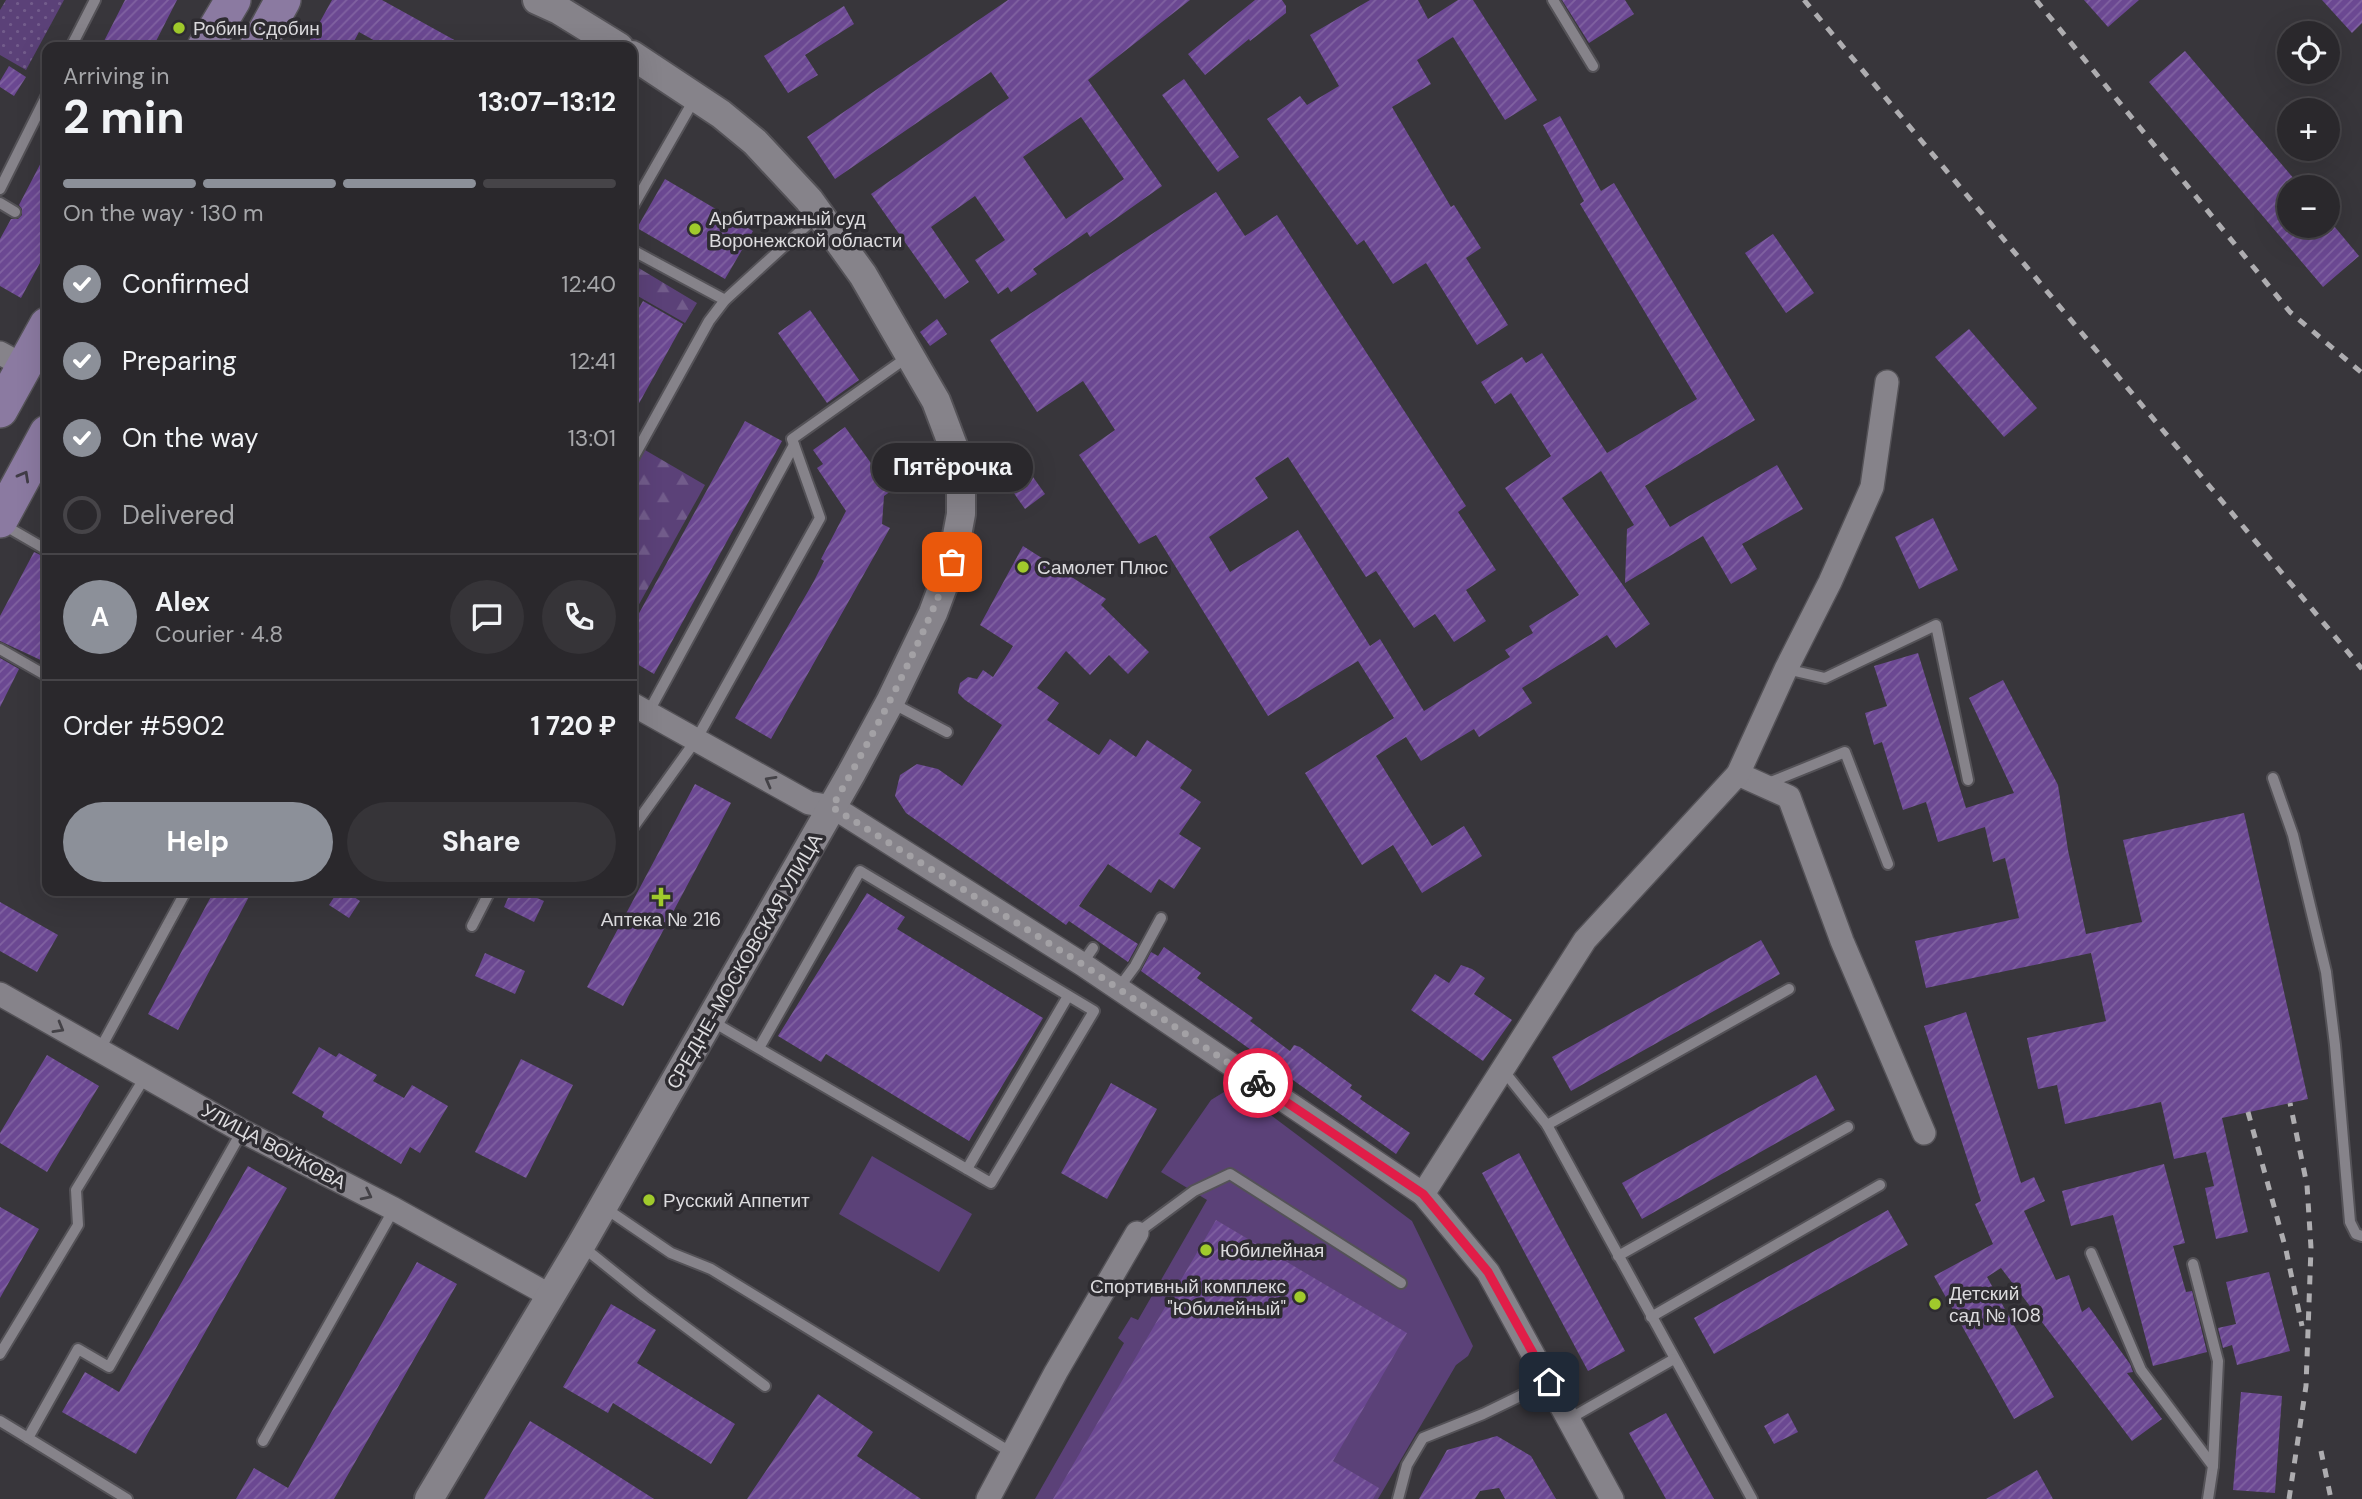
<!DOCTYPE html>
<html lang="en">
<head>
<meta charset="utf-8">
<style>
  body { margin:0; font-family:"DM Sans",sans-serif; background:#363438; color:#f1f3f6; height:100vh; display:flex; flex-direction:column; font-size:26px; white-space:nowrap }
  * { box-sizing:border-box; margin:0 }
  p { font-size:23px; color:#a5a6a9 }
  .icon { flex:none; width:38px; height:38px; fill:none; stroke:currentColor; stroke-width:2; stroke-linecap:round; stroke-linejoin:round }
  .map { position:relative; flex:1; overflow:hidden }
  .sheet { position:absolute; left:42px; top:42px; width:595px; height:854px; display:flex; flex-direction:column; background:#2a282c; border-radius:14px; box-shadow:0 7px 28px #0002,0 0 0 2px #464448 }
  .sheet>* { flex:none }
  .tools { position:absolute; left:2277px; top:21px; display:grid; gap:14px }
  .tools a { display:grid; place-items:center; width:63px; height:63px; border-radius:50%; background:#2a282c; box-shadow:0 7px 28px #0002,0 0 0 2px #464448; font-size:35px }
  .pin { position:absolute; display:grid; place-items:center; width:60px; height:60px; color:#fff; margin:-30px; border-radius:14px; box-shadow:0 4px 10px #0006 }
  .courier { position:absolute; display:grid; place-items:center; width:70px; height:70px; margin:-35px; border:5px solid #e11d48; border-radius:50%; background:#fff; color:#222; box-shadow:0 2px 9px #0007 }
  .bubble { position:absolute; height:49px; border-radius:24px; background:#2a282c; box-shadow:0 7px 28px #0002,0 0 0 2px #464448; font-size:23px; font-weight:700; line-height:49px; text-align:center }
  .overview em { font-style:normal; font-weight:700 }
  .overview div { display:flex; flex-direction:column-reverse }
  .overview { display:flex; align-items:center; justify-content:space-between; height:119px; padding:0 21px }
  h1 { font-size:46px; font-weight:700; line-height:52px }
  .bar { display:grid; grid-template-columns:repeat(4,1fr); gap:10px 7px; align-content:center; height:84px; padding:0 21px }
  .bar i { height:9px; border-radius:5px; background:#464448 }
  .bar .on { background:#8c9099 }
  .bar p { grid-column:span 4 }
  .line { display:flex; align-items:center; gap:18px; padding:0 21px; border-top:2px solid #464448 }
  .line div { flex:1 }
  .round { display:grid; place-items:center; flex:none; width:74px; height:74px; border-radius:37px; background:#363438 }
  ol { padding:0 21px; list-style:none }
  li { display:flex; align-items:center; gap:21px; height:77px }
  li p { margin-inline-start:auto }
  li .icon { padding:7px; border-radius:50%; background:#8c9099; color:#fff; stroke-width:4 }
  li:last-child { color:#a5a6a9 }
  li i { width:38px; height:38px; border:4px solid #464448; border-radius:50% }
  .action { display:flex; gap:14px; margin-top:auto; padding:14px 21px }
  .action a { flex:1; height:80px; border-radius:42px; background:#8c9099; color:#fff; font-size:28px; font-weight:700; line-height:80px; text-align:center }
  .action a+a { background:#363438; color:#f1f3f6 }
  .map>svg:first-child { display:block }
</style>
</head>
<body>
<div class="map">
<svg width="2362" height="1499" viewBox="0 0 2362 1499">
  <defs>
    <pattern id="grass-dots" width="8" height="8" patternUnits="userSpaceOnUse" patternTransform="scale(1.75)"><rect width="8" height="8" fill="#5b4178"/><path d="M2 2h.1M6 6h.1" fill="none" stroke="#725c8b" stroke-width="1.8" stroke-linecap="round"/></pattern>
    <pattern id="forest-firs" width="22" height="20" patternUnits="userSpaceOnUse" patternTransform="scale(1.75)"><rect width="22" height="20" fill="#5b4178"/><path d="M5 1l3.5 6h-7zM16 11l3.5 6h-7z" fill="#725c8b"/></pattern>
    <pattern id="building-hatch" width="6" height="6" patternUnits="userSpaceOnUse" patternTransform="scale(1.75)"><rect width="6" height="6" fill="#6b4892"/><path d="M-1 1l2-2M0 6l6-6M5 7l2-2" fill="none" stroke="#8062a1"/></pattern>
  </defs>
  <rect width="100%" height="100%" fill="#38363b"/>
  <polygon fill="url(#grass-dots)" points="6,0 64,0 26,70 0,55 0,10"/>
  <g fill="url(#forest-firs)">
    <polygon points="632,264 697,303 685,323 636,295 632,301"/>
    <polygon points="645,450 705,485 632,617 632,473"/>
  </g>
  <g fill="#5b4178">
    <polygon points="1224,1092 1240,1092 1412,1221 1473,1346 1468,1356 1456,1365 1378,1499 1035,1499 1124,1343 1118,1338 1131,1317 1138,1320 1207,1200 1161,1172 1211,1100"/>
    <polygon points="872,1156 972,1214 939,1272 839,1214"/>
  </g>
  <g fill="url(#building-hatch)" fill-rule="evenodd">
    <polygon points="125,0 177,0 153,47 101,47"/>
    <polygon points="332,0 382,0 467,47 386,47 359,32 351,47 306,47"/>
    <path d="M 1008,0 L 1190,0 L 1088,80 L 1162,186 L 1090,237 L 1087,232 L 1033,269 L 1037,274 L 1011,292 L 1008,287 L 998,294 L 975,260 L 1005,240 L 975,196 L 931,227 L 969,282 L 945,299 L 871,194 L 1009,98 L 991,72 L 835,179 L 807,137 ZM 1081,117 L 1124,179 L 1066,219 L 1023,157 Z"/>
    <polygon points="1255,0 1282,0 1286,6 1286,13 1250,41 1249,39 1205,75 1188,54"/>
    <polygon points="1370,0 1418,0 1428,19 1458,0 1473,0 1537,100 1505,120 1453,37 1417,60 1431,84 1392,107 1451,207 1454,205 1481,248 1466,258 1508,325 1477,345 1426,263 1393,284 1364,240 1357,245 1267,119 1300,96 1307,105 1339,86 1310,35"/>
    <polygon points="1562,0 1625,0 1634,14 1589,43"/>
    <polygon points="2084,0 2139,0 2108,27"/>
    <polygon points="2322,0 2362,0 2362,23 2352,33"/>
    <polygon points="844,6 854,24 805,55 818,75 788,93 764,56"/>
    <polygon points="2185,51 2301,187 2289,187 2289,226 2334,226 2359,256 2323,287 2149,82"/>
    <polygon points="9,66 26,77 14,96 0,87 0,81"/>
    <polygon points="1184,79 1239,157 1218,172 1162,95"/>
    <polygon points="1560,116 1601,191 1614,183 1755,420 1645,486 1670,527 1777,465 1803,509 1742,544 1757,569 1731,584 1703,536 1625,583 1627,529 1634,525 1601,471 1562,498 1650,624 1616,648 1607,635 1522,688 1532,703 1479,737 1474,729 1421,761 1406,737 1376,756 1432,846 1464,826 1482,856 1422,893 1393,845 1362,865 1305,773 1394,718 1358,661 1268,716 1156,535 1139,544 1079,455 1115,430 1083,381 1037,412 990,340 1216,192 1245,236 1277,215 1466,506 1458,512 1496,570 1466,590 1486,621 1454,642 1435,614 1414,628 1376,571 1366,577 1288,457 1255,478 1268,498 1209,537 1230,572 1298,530 1370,646 1380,639 1424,711 1510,657 1505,650 1533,633 1529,626 1579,595 1505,488 1551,456 1511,393 1495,404 1481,382 1522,357 1526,363 1542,353 1607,453 1697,399 1580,204 1584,201 1543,125"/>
    <polygon points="47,151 47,250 21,298 0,286 0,239 11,219 18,219 22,215 22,209 19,205"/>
    <polygon points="665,179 753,231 725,279 637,228"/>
    <polygon points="1773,234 1814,293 1786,313 1745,253"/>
    <polygon points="643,301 683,324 632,416 632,320"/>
    <polygon points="810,310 859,380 827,403 778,333"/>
    <polygon points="937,319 947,334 930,346 920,332"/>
    <polygon points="1969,329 2037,408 2004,437 1935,357"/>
    <polygon points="745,421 782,441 654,674 632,661 632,626"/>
    <polygon points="845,427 891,491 884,496 882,524 890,528 771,739 735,718 814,581 824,561 821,559 846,511 817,468 823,464 813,450"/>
    <polygon points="1026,467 1045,494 1025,509 1006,482"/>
    <polygon points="1933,518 1958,570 1919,589 1895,537"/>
    <polygon points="1023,546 1106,599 1101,605 1149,652 1128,674 1109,655 1090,675 1066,651 1037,688 1059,703 1047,720 1099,755 1110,739 1136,757 1147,740 1192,770 1180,788 1201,802 1179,834 1201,848 1174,889 1159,879 1151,893 1108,864 1079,906 1138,944 1128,962 1069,921 1066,925 906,813 895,796 900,775 917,764 938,769 962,786 1002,725 965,700 958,693 960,683 968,677 977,679 983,670 993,677 1013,646 980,625"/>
    <polygon points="34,552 47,558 47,663 0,641 0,616"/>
    <polygon points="1918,653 1966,808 2014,793 1969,698 2003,680 2058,785 2068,850 2086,934 2142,922 2123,840 2244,813 2308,1099 2222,1118 2248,1232 2216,1239 2205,1188 2214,1186 2206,1152 2174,1159 2161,1102 2065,1124 2057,1085 2038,1089 2027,1038 2106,1021 2091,953 1926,988 1915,941 2019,918 2005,858 1993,862 1985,827 1938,842 1926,802 1903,810 1882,742 1874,745 1865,713 1887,706 1874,666"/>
    <polygon points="0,658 19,669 0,707"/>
    <polygon points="695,784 731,803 623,1006 587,987"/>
    <polygon points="214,891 252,891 178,1030 148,1014"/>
    <polygon points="338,891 345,891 360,901 349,918 329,905"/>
    <polygon points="511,891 521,891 544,901 534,922 504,907"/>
    <polygon points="867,893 905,917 897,929 1043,1018 969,1141 826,1054 821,1062 778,1036"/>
    <polygon points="0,902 58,935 37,972 0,951"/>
    <polygon points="1761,940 1780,974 1571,1091 1552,1057"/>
    <polygon points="1164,947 1201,973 1197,978 1253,1018 1250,1021 1290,1051 1294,1045 1300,1047 1352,1085 1350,1088 1362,1096 1360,1099 1410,1133 1396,1154 1141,971 1151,952 1158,956"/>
    <polygon points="485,953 525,971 515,994 475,976"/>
    <polygon points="1461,965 1472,969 1485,978 1474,994 1512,1020 1483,1061 1411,1010 1435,974 1449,983"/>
    <polygon points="1966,1012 2021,1183 2034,1177 2045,1201 2024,1211 2056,1280 2069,1275 2082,1312 2089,1307 2130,1364 2133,1372 2127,1373 2162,1419 2132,1441 2001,1268 1987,1277 2054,1397 2014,1419 1934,1276 1993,1244 1975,1204 1981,1201 1924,1026"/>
    <polygon points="319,1047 336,1057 339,1053 377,1075 373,1081 404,1098 412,1085 448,1106 420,1153 410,1147 401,1164 322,1117 324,1112 292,1093"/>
    <polygon points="47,1055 99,1086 47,1172 0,1143 0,1133"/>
    <polygon points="521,1059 573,1085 526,1178 475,1152"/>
    <polygon points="1816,1075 1835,1110 1642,1219 1622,1183"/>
    <polygon points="1111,1083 1157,1109 1107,1199 1061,1173"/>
    <polygon points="1519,1153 1625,1351 1588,1371 1482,1173"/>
    <polygon points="2164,1164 2185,1243 2173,1246 2186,1292 2192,1291 2207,1352 2153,1366 2113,1215 2071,1226 2062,1191"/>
    <polygon points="248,1166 287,1188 136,1454 62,1412 85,1372 119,1392"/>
    <polygon points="0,1207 39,1229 0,1298"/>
    <polygon points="1888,1210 1908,1245 1714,1354 1694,1318"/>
    <polygon points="1216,1220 1407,1333 1333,1461 1379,1488 1373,1499 1053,1499"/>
    <polygon points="417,1262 457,1284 334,1499 236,1499 254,1468 288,1488"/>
    <polygon points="2269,1272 2290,1351 2237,1365 2232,1345 2223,1348 2218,1328 2236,1324 2226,1282"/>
    <polygon points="611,1304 656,1330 637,1363 735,1424 711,1464 613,1403 608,1413 563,1387"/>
    <polygon points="2241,1392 2282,1396 2275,1493 2233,1490"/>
    <polygon points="818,1394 873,1432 857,1456 921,1499 747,1499"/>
    <polygon points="1666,1413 1714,1499 1666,1499 1629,1433"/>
    <polygon points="1788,1413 1798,1432 1774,1444 1764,1426"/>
    <polygon points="530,1421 571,1446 654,1499 484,1499"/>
    <polygon points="1497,1436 1531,1456 1556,1499 1505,1499 1499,1488 1480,1491 1475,1499 1419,1499 1447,1450"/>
    <polygon points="2037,1470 2053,1499 1986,1499"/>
  </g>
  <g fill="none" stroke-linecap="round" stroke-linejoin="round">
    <defs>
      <g id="service">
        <polyline points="1553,0 1593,66"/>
        <polyline points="71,47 95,0"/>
        <polyline points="0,189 47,95"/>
        <polyline points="0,203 15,212"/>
        <polyline points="632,208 695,98"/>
        <polyline points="632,250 725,300"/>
        <polyline points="632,460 709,321 725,300 817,216"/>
        <polyline points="2,524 47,550"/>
        <polyline points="0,649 47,676"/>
        <polyline points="1786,669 1825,678 1936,625 1968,780"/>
        <polyline points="892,703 947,732"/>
        <polyline points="648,713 794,445"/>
        <polyline points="2273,778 2293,835 2326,972 2335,1045 2350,1222 2356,1234 2362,1236"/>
        <polyline points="1766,784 1845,752 1888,864"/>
        <polyline points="632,829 696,740 820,518 792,439 909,356"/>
        <polyline points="472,926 490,891"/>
        <polyline points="1082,964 1093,948"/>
        <polyline points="1118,989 1135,966 1161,918"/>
        <polyline points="710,1020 732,1033 991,1183 1094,1011 860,871 759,1048"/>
        <polyline points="99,1051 186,891"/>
        <polyline points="1503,1070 1547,1125 1752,1499"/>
        <polyline points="1547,1125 1789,989"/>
        <polyline points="967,1169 1068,996"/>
        <polyline points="605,1208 671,1253 711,1269 1012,1453"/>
        <polyline points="1137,1233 1194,1191 1230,1174 1401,1283"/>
        <polyline points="583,1247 644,1296 765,1386"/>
        <polyline points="2091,1253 2141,1370 2213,1466 2208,1499"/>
        <polyline points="1618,1256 1848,1127"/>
        <polyline points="2193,1264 2218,1361 2213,1466"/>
        <polyline points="1651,1317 1880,1185"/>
        <polyline points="0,1354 78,1225 76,1190 145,1077"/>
        <polyline points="1569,1419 1674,1359"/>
        <polyline points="0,1421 28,1438"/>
        <polyline points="263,1441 394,1209"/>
        <polyline points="127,1499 28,1438 78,1349 109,1367 242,1131"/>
        <polyline points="1398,1499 1407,1465 1423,1438 1483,1414 1549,1382"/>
      </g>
      <g id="minor">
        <polyline points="0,353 24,366"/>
        <polyline points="632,704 809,803 833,807 1082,964 1423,1194 1488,1272 1612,1499"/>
        <polyline points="1738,774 1789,797 1842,941 1924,1133"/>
        <polyline points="0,994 242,1131 394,1209 549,1295"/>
        <polyline points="1423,1194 1585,940 1738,774 1786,669 1830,582 1872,487 1887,382"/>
        <polyline points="988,1499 1056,1372 1137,1233"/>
      </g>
      <g id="tertiary">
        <polyline points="537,0 559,10 619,47"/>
        <polyline points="429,1499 581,1245 851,774 890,702 933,613 952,562 961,514 961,467 936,401 863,275 809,200 755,142 721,114 632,55"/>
      </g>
      <g id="primary">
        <polyline points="205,47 233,0"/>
        <polyline points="257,47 283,0"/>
        <polyline points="0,410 47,325"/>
        <polyline points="0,520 47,433"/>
      </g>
    </defs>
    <use href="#service" stroke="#545257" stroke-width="14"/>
    <use href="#minor" stroke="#545257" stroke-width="26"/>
    <use href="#tertiary" stroke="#545257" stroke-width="32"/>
    <use href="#primary" stroke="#545257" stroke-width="38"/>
    <use href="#service" stroke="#86838a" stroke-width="10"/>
    <use href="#minor" stroke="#86838a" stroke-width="23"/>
    <use href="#tertiary" stroke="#86838a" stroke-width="28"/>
    <use href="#primary" stroke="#8b7aa1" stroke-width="35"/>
    <g stroke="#aeadb0" stroke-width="5" stroke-dasharray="9 9" stroke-linecap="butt">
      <polyline points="1804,0 2362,669"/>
      <polyline points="2036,0 2290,312 2362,373"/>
      <polyline points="2248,1112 2286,1250 2302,1326"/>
      <polyline points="2321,1451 2331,1499"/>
      <polyline points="2289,1499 2306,1386 2311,1248 2307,1185 2290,1103"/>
    </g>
  </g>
  <defs><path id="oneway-chevron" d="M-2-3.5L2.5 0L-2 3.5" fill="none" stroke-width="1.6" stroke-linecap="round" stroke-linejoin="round" transform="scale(1.75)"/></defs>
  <use stroke="#413c47" href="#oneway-chevron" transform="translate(24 476) rotate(-61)"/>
  <g stroke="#444247">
    <use href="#oneway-chevron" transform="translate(770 781) rotate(-151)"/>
    <use href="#oneway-chevron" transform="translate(59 1028) rotate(30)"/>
    <use href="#oneway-chevron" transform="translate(367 1195) rotate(27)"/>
  </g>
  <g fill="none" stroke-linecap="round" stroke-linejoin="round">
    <path stroke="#a3a1a5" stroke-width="7" stroke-dasharray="0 12.6" d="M 952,562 C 920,647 877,728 832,807 L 1082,964 L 1258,1083"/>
    <polyline stroke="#e11d48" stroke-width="9" points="1258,1083 1423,1194 1488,1272 1549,1382"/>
  </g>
  <g fill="#a0ca2c" stroke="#2e2c31" stroke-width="2.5">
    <circle cx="179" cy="28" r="7"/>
    <circle cx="695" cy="229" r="7"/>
    <circle cx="1023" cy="567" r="7"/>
    <path d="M657.5 886.5h7v7h7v7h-7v7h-7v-7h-7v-7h7z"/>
    <circle cx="649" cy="1200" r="7"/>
    <circle cx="1206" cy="1250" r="7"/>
    <circle cx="1300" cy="1297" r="7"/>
    <circle cx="1935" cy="1304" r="7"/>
  </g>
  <g text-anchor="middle" stroke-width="7" stroke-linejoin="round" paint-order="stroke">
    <g font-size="19" fill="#dcdbde" stroke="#2e2c31" text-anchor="start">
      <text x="193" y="35">Робин Сдобин</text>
      <text x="709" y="225">Арбитражный суд<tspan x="709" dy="22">Воронежской области</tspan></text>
      <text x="1037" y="574">Самолет Плюс</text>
      <text x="661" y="926" text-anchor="middle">Аптека № 216</text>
      <text x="663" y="1207">Русский Аппетит</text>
      <text x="1220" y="1257">Юбилейная</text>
      <text x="1286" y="1293" text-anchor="end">Спортивный комплекс<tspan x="1286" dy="22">"Юбилейный"</tspan></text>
      <text x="1949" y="1300">Детский<tspan x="1949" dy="22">сад № 108</tspan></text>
    </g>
    <g font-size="19" fill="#dcdbde" stroke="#2e2c31">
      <text transform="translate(744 961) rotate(-60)" y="7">СРЕДНЕ-МОСКОВСКАЯ УЛИЦА</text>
      <text transform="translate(274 1146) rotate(28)" y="7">УЛИЦА ВОЙКОВА</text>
    </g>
  </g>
</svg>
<div class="tools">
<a><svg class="icon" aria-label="locate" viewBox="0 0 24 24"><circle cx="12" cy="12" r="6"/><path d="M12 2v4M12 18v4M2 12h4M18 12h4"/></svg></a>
<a>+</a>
<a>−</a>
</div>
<div class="pin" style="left:952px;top:562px;background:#ea580c"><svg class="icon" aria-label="bag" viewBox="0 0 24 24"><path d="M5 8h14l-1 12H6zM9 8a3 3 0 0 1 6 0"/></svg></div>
<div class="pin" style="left:1549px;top:1382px;background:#1f2937"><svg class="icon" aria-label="home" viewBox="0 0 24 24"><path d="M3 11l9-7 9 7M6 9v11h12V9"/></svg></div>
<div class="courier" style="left:1258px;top:1083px"><svg class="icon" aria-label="bike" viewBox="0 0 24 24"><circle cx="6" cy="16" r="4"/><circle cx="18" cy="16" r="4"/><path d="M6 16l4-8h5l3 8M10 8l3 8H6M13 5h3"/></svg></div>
<div class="bubble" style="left:872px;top:443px;width:161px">Пятёрочка</div>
<section class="sheet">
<div class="overview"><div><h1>2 min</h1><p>Arriving in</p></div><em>13:07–13:12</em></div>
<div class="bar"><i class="on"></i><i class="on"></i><i class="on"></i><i></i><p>On the way · 130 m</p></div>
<ol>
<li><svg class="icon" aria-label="check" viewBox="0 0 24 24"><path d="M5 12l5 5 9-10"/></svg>Confirmed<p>12:40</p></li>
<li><svg class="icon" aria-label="check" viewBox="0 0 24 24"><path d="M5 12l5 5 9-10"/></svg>Preparing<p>12:41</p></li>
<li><svg class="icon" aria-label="check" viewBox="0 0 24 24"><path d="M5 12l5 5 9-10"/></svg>On the way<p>13:01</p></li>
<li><i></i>Delivered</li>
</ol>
<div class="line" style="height:126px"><b class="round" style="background:#8c9099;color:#fff">A</b><div><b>Alex</b><p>Courier · 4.8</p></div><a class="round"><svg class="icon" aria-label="chat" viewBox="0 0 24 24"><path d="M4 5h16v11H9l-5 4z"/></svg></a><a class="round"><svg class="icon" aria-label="phone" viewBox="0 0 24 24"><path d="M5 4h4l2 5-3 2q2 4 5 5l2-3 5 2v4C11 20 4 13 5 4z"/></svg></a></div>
<div class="line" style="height:91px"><div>Order #5902</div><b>1 720 ₽</b></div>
<div class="action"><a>Help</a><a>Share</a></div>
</section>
</div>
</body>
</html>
